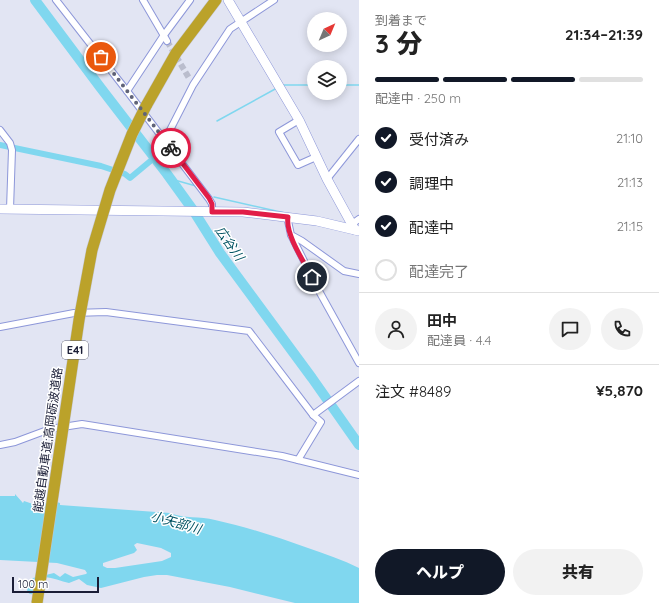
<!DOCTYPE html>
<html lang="ja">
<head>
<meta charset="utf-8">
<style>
  body { margin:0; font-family:Quicksand,"Noto Sans JP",sans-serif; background:#f2f2f2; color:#222; height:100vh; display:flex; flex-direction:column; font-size:15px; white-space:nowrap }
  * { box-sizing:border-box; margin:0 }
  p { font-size:13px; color:#767676 }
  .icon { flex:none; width:22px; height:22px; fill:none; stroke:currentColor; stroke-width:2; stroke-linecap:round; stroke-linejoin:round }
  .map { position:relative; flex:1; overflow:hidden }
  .panel { display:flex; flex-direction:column; background:#fff; width:300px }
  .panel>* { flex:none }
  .needle { width:26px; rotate:44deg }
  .tools { position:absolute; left:307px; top:12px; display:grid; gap:8px }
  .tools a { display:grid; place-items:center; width:40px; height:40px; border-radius:50%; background:#fff; box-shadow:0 2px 10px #0003; font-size:20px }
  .scale { position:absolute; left:12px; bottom:10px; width:87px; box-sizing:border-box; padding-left:4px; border:2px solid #1a1d36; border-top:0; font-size:11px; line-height:14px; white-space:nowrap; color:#1a1d36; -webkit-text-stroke:3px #fff; paint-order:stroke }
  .pin { position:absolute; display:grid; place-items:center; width:34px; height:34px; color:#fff; margin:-17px; border:2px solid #fff; border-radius:50%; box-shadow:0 1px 4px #0007 }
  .courier { position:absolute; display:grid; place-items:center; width:40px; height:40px; margin:-20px; border:3px solid #e11d48; border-radius:50%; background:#fff; color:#222; box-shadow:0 1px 5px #0007 }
  .overview em { font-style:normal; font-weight:800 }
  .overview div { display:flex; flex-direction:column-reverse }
  .overview { display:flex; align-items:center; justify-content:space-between; height:68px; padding:0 16px }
  h1 { font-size:26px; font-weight:800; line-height:30px }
  .bar { display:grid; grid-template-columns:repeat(4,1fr); gap:6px 4px; align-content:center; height:48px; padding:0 16px }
  .bar i { height:5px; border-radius:3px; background:#e0e0e0 }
  .bar .on { background:#111827 }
  .bar p { grid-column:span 4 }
  .line { display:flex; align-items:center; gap:10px; padding:0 16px; border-top:1px solid #e0e0e0 }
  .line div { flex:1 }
  .round { display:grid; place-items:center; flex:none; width:42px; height:42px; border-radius:21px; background:#f2f2f2 }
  ol { padding:0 16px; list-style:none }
  li { display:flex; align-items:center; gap:12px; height:44px }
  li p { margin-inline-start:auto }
  li .icon { padding:4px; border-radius:50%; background:#111827; color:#fff; stroke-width:4 }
  li:last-child { color:#767676 }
  li i { width:22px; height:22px; border:2px solid #e0e0e0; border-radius:50% }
  .button { display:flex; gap:8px; margin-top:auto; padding:8px 16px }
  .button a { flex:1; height:46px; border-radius:24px; background:#111827; color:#fff; font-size:16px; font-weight:800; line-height:46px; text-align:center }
  .button a+a { background:#f2f2f2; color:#222 }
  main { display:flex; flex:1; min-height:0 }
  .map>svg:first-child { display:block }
</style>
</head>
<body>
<main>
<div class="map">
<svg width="359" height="603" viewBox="0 0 359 603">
  <rect width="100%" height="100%" fill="#e2e5f3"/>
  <path fill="#80d7ef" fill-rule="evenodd" d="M 15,494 L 23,503 L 24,501 L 33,504 L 57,502 L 60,503 L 60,505 L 170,513 C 184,519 200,516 215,520 C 247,527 277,537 308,548 C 325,554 343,560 359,568 L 359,603 L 295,603 L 230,587 L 167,575 L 157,575 L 144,577 L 101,588 L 87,585 L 79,579 L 69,583 C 57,581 44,572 33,582 L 33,586 L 37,595 L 30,594 L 27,592 C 28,586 28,581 33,578 L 54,573 L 60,577 L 65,573 L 73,577 L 86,574 L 87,573 L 85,570 L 57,563 L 0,560 L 0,496 L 15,496 ZM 137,543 L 161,548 L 171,553 L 171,557 L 162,561 L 115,568 L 107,568 L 103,566 L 103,563 L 134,553 L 137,550 L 134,545 Z"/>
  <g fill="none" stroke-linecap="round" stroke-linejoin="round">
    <g stroke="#80d7ef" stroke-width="1.5">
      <polyline points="282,85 314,85"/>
      <polyline points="340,85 359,85"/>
      <polyline points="217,121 277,88"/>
      <polyline points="171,179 196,186"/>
      <polyline points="214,197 285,213"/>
    </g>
    <polyline stroke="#80d7ef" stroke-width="6" points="0,145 101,166 125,174 130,178 154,158"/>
    <polyline stroke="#80d7ef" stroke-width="10" points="35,0 100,87 167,174 193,210 220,253 312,378 359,445"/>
    <polyline stroke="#babdcd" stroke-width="6" stroke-dasharray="6 3" stroke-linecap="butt" points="167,41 189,78"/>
    <defs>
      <g id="street">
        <polyline points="56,0 127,91"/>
        <polyline points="143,0 167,41"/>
        <polyline points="190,0 164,35 127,91 209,199 212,204 212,212"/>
        <polyline points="299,120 279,132 298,165 316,157"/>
        <polyline points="0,130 10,143 12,150 10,209"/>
        <polyline points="163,138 168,134 193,85 230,29 274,0"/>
        <polyline points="327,179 359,139"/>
        <polyline points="288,217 288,221 291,235 302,241 344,271 359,274"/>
        <polyline points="352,224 359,219"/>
        <polyline points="291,235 319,291 359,363"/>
        <polyline points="0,327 74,313 106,312 249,331 313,415 321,422 298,460"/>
        <polyline points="313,415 359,381"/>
        <polyline points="0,445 15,442 50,429 82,424 282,456 359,475"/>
      </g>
      <g id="secondary">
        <polyline points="228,0 299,120 327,179 355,230"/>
        <polyline points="0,209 243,212 317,221 359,231"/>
      </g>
      <polyline id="highway" points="146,106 176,53 216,0"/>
    </defs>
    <use href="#street" stroke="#8d97d9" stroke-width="8"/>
    <use href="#secondary" stroke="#8d97d9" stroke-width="10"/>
    <use href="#highway" stroke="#c3c4cb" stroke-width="12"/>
    <use href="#street" stroke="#fff" stroke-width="6"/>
    <use href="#secondary" stroke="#fff" stroke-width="9"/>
    <use href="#highway" stroke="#bba22a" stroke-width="11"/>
    <defs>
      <polyline id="highway-bridge" points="37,603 79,320 92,250 110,190 132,134 146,106"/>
    </defs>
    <use href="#highway-bridge" stroke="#c3c4cb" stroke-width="12" stroke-linecap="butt"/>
    <use href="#highway-bridge" stroke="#bba22a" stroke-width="11"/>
  </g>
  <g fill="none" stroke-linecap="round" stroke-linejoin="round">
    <polyline stroke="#606378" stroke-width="4" stroke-dasharray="0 7.2" points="101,57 171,148"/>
    <path stroke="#e11d48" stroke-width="5" d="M 171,148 L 209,198 L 212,204 L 212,212 L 243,212 L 288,217 C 285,234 304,262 312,277"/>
  </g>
  <g text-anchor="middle" stroke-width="3" stroke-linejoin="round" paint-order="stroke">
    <rect fill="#fff" stroke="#5f6172" stroke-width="1" x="62" y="341" width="26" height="18" rx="3"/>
    <g font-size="11" font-weight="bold" fill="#1a1d36">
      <text x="75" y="354">E41</text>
    </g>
    <g font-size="12" fill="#1a1d36" stroke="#fff">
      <text transform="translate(48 440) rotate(-82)" y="4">能越自動車道;高岡砺波道路</text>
    </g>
    <g font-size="13" font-style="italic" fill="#045464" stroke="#fff">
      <text transform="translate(230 243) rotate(55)" y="5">広谷川</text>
      <text transform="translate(176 522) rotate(16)" y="5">小矢部川</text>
    </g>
  </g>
</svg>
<div class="tools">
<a><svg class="needle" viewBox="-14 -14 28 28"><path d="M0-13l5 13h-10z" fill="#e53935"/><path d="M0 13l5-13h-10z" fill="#767676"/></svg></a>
<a><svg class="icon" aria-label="layers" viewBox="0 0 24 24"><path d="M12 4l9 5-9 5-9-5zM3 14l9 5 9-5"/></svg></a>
</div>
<div class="scale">100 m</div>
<div class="pin" style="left:101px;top:57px;background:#ea580c"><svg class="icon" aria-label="bag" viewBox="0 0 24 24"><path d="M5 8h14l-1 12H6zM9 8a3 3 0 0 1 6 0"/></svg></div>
<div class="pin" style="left:312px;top:277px;background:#1f2937"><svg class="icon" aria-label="home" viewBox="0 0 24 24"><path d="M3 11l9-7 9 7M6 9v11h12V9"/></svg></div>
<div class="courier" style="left:171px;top:148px"><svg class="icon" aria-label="bike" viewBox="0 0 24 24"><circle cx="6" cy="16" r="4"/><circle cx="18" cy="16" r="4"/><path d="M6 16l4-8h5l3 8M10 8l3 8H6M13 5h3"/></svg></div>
</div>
<section class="panel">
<div class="overview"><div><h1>3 分</h1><p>到着まで</p></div><em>21:34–21:39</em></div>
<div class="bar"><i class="on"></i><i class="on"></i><i class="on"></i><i></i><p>配達中 · 250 m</p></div>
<ol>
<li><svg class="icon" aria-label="check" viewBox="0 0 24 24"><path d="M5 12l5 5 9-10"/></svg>受付済み<p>21:10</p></li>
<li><svg class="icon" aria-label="check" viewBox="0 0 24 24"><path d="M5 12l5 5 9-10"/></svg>調理中<p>21:13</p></li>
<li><svg class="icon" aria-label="check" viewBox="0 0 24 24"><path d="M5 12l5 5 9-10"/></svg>配達中<p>21:15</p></li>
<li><i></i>配達完了</li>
</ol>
<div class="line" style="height:72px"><a class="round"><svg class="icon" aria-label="person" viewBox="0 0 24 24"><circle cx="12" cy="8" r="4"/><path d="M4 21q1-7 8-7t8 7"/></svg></a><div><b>田中</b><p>配達員 · 4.4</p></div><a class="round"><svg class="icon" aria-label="chat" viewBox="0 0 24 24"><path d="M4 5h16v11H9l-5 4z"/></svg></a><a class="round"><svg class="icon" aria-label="phone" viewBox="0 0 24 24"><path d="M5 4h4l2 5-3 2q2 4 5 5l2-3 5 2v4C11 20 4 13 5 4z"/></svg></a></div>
<div class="line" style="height:52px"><div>注文 #8489</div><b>¥5,870</b></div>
<div class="button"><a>ヘルプ</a><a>共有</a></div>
</section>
</main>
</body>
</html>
